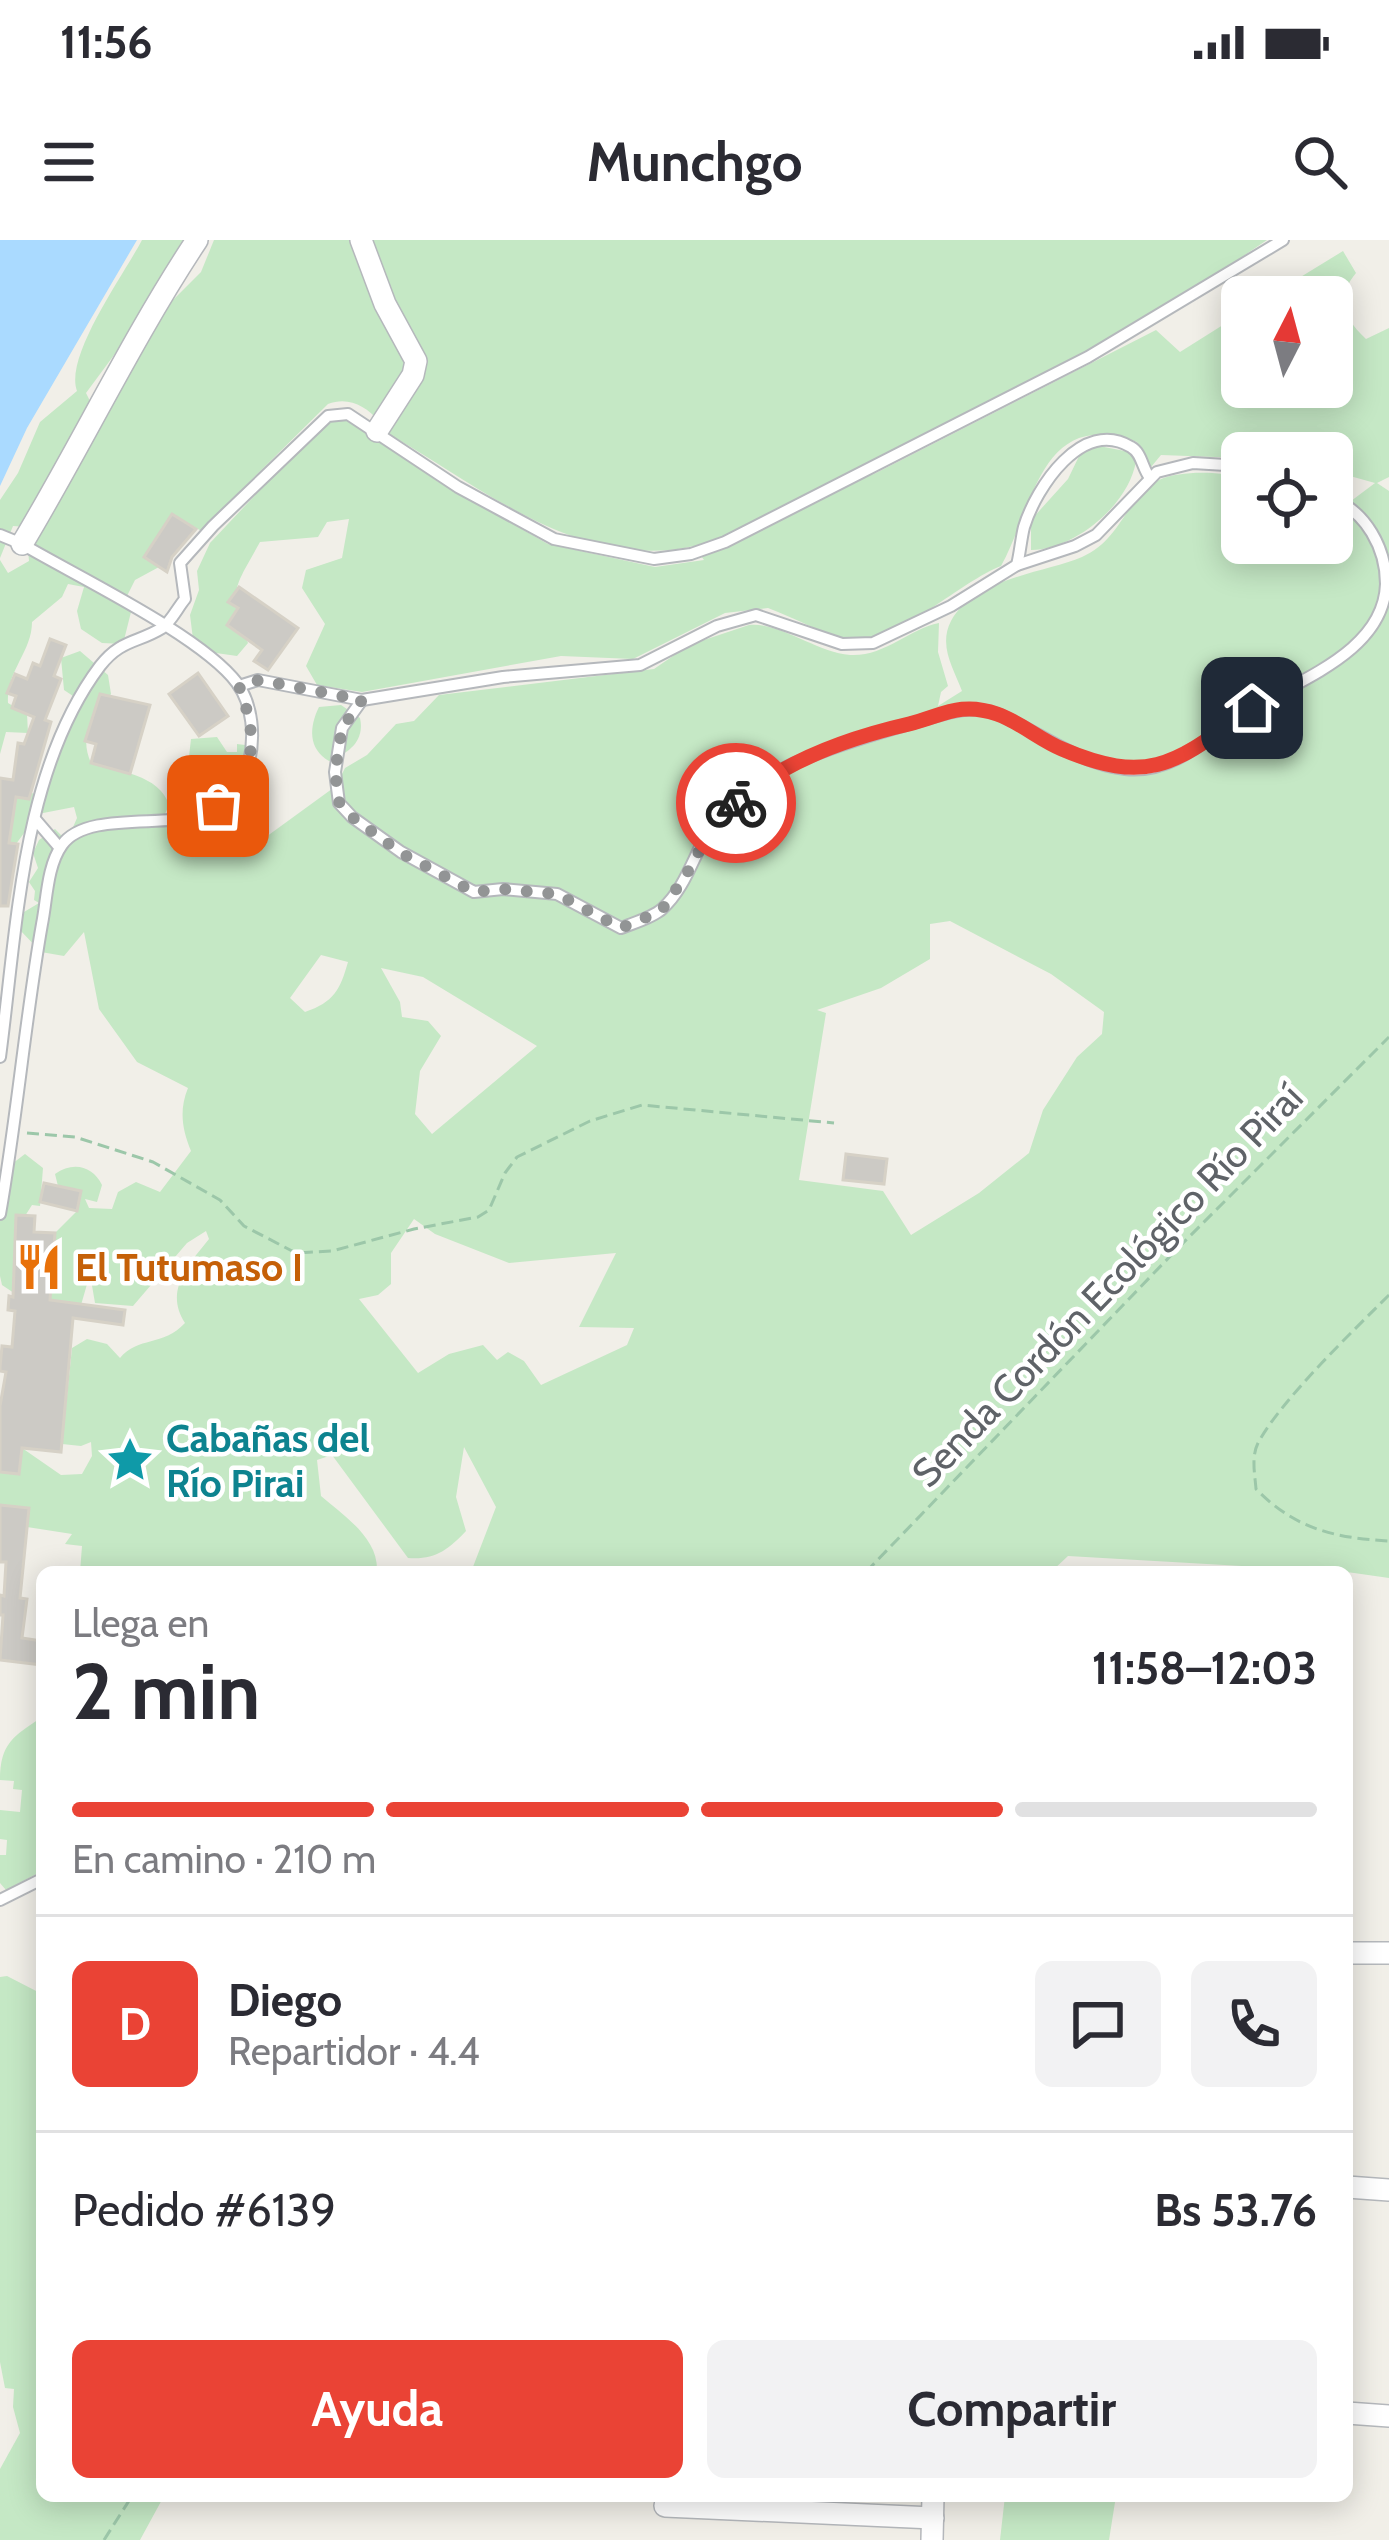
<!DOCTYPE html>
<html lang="es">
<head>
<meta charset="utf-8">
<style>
  body { margin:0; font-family:Cabin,sans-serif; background:#f2f2f3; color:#2b2b33; height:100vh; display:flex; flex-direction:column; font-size:45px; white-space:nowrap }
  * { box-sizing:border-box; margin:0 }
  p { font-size:39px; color:#7c7c81 }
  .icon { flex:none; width:66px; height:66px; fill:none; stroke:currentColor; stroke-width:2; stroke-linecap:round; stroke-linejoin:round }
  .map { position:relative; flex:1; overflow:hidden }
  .sheet { position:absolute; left:36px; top:1326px; width:1317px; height:936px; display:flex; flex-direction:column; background:#fff; border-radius:18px; box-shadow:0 6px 30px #0003 }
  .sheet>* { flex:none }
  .needle { width:78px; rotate:6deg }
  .controls { position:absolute; left:1221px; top:36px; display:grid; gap:24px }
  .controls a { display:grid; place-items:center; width:132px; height:132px; border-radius:18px; background:#fff; box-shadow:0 6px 30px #0003; font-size:60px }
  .pin { position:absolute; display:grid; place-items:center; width:102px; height:102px; color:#fff; margin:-51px; border-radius:24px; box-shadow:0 6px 18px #0006 }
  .courier { position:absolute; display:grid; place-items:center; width:120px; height:120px; margin:-60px; border:9px solid #ea4335; border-radius:50%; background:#fff; color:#222; box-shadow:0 3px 15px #0007 }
  .summary em { font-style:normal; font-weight:800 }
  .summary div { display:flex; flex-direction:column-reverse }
  .summary { display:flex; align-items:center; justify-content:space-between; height:204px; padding:0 36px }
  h1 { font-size:78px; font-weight:800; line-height:90px }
  .bar { display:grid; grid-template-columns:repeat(4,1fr); gap:18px 12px; align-content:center; height:144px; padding:0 36px }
  .bar i { height:15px; border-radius:9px; background:#e1e1e2 }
  .bar .active { background:#ea4335 }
  .bar p { grid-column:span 4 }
  .line { display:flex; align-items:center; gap:30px; padding:0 36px; border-top:3px solid #e1e1e2 }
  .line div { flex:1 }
  .round { display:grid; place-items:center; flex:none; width:126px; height:126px; border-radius:18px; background:#f2f2f3 }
  .button { display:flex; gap:24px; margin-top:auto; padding:24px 36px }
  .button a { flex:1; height:138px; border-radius:18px; background:#ea4335; color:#fff; font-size:48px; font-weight:800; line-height:138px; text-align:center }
  .button a+a { background:#f2f2f3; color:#2b2b33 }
  .status { display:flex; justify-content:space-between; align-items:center; height:84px; padding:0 60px; background:#fff; direction:ltr }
  .status svg { height:33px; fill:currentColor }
  header { display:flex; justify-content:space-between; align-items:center; height:156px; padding:0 36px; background:#fff; font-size:54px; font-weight:800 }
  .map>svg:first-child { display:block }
</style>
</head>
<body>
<div class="status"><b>11:56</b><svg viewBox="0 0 49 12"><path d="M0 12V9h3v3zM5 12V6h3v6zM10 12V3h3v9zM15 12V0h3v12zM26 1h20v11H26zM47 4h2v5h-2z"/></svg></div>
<header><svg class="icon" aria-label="menu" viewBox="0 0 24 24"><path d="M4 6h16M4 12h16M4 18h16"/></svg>Munchgo<svg class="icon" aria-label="search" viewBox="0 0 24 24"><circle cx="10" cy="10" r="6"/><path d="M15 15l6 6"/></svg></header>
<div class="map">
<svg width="1389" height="2300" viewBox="0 0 1389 2300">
  <rect width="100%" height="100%" fill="#f1efe8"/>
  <g fill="#c5e8c5" fill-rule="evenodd">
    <path d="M 142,0 L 199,0 L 86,153 L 96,173 L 161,72 L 201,32 L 214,0 L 357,0 L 410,124 L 379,181 C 366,166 348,156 328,164 L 212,279 L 203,292 L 172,274 L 144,316 L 159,327 L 135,340 L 127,356 L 116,361 L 131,372 L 123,404 L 102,403 L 81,389 L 77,371 L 84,347 L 68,344 L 62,357 L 32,382 C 32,412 6,431 8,463 L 27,474 L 28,493 L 6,492 L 0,514 L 0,320 L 8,333 L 29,321 L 26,287 L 13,286 L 0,318 L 0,260 L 18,233 L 40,182 L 77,151 C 64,116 125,33 142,0 Z"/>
    <path d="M 366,0 L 1267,0 L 1233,23 L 1228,35 L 1098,111 L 932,196 L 872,235 L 1156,90 L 1180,112 L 1242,73 L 1242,147 L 1332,147 L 1332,57 L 1268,57 L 1343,11 L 1356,33 C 1335,58 1344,79 1366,99 L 1389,88 L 1389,237 L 1377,243 L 1389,251 L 1389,1338 L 1347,1332 L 1068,1316 L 1051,1332 L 471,1332 L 496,1267 L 464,1207 L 456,1257 L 466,1291 C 448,1310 435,1320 408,1318 L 332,1215 L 317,1220 L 321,1256 C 344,1276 379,1298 377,1332 L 80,1332 L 82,1306 L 65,1304 L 72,1294 L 27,1287 L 28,1268 L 0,1265 L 0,1232 L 19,1234 L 22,1208 L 61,1235 L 82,1234 L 92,1216 L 91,1202 L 81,1206 L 62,1204 L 72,1108 L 87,1099 L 107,1104 L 120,1118 C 138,1096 163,1107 185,1083 C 164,1051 188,1025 209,999 L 206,991 L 187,1003 L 133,1066 L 95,1063 L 90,1034 L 81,1065 L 50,1060 L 55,993 L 77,971 L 81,952 L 58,946 L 55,934 C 73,921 93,926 102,945 L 97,962 L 85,959 L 89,968 L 112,969 L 118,952 L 136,942 L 160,952 L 191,911 C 182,889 179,870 188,848 L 137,822 L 99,769 L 84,692 L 64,716 L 41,712 L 19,689 L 24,672 L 39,663 L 34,660 L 35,651 L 29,642 L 38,628 L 33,613 L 39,600 L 55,589 L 67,601 L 77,578 L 74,567 L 38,574 L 16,604 L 0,602 L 0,583 L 12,584 L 16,557 L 29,559 L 30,553 L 39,554 L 43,548 L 55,497 L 67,484 L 76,458 L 64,450 L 61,418 L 80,411 L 108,435 L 111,454 C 94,478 78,493 91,523 C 118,531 160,535 169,565 L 164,576 L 203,579 L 210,569 L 192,559 L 197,536 L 188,525 L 191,499 L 217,497 L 227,512 L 237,512 L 237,504 L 253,506 C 252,516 253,529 251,539 C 245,564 232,562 239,591 L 259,602 L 336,546 L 345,528 L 367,515 L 396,484 L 414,481 L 439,455 L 654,429 L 689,405 L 749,385 C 780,382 816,412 850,415 C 884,417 909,389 939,383 L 938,412 L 948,446 L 941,452 L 938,466 L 962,451 C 954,429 938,406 951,381 C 974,338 1044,333 1082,317 C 1123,299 1127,254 1159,240 C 1182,230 1218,232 1242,237 L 1242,303 L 1332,303 L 1332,263 L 1357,282 L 1376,309 L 1373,293 L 1347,264 L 1375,243 L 1332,231 L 1332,213 L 1242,213 L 1242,218 L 1161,215 L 1151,227 L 1137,202 C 1040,166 1034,267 1001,326 C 959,342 893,408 848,399 C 820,393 795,378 768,368 L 725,373 L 633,419 L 561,416 L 362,452 L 317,445 L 306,426 L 325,384 L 302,348 L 306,330 L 342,318 L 349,279 L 327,282 L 318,297 L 260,302 C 234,349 227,351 248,403 L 237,416 L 216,413 L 193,399 L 190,375 L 199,350 L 197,331 L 210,303 L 325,181 L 335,177 L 353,182 L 437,241 L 548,304 L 655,327 L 704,320 L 694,306 C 580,332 481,247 389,194 L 389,188 L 423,137 L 423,123 L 378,34 ZM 950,681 L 1051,734 L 1104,772 L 1102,794 L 1077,817 L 1043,870 L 1029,913 L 979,953 L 911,995 L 883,951 L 799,940 L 826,773 L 817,770 L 881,748 L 930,719 L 930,684 ZM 321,715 L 348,722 C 340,750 334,762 305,772 L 290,758 ZM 381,728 L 423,737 L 537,806 L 432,894 L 415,874 L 420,831 L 441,796 L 428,781 L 402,777 L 400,762 ZM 414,979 L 435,994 L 509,1023 L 616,1013 L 579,1087 L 634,1088 L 627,1105 L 541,1145 L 524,1121 L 508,1112 L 497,1120 L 483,1105 L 449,1114 L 418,1133 L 359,1059 L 378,1055 L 391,1044 L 391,1013 Z"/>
    <path d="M 1099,206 L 1130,212 L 1136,221 C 1129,265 1074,310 1031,310 L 1031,280 L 1068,239 L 1082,210 Z"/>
    <path d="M 341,465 L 360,478 C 365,501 349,513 329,521 C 308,509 309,487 319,467 Z"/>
    <polygon points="25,914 43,928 40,966 32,965 25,976 14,1053 2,1045 0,1036 0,933"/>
    <path d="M 42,1477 L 42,1631 L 6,1650 L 0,1643 L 0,1615 L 6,1615 L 7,1600 L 0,1599 L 0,1570 L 20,1572 L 22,1550 L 13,1549 L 14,1541 L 0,1540 C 0,1503 14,1496 42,1477 Z"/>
    <polygon points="7,1736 40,1753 42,1741 42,2256 164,2256 140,2300 0,2300 0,2229 20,2193 13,2167 14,2149 5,2148 0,2122 0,1737"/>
    <polygon points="1005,2256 1116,2256 1109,2300 1000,2300"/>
  </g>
  <polygon fill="#aadaff" points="0,0 137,0 27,188 0,246"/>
  <g fill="#cccac5" stroke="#d6d1c6" stroke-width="3">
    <polygon points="172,274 196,289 172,317 167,332 144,317"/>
    <polygon points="239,347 298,388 268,430 254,421 262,410 227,385 238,368 228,362"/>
    <polygon points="50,399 66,405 54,436 61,439 45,480 51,482 29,559 16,557 9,603 18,604 13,634 8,666 0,666 0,538 13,540 18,503 24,504 34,477 12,468 16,456 7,453 15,434 27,439 33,423 40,426"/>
    <polygon points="198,433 228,476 199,496 169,454"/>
    <polygon points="100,454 150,465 130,534 91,523 96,504 85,501"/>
    <polygon points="846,914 887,919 884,944 843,940"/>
    <polygon points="44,943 81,951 77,971 40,962"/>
    <polygon points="16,975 35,976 34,992 55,993 50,1060 125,1070 123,1085 73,1078 61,1212 22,1208 19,1234 0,1232 0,1166 6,1132 0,1131 0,1127 2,1106 12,1107 15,1071 8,1070 9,1056 13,1057"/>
    <polygon points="0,1265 29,1268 20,1358 27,1359 22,1398 42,1401 42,1425 0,1420 3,1375 0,1375 0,1355 4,1356 6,1322 0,1322"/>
  </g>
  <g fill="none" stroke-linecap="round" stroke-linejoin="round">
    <defs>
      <g id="service">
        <path d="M 0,295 L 22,304 C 76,336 202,396 237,443 C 253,465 255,497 249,522 C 242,549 219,570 192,577 C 157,586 84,573 62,605 C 47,626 47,659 42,684 C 25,780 17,878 0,974"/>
        <path d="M 1017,325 C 1020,313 1021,299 1024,287 C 1036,248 1082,177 1131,207 C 1142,213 1142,228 1150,238"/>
        <polyline points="239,446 258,440 362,460 503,437 640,425 717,386 756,375 842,404 873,403 951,366 1017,325 1075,306 1096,295 1157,232 1193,223 1242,226"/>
        <path d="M 362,460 L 342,488 L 335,532 L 339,563 L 352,577 L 401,612 L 474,652 L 503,649 L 557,654 L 621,688 C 633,683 652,678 662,669 C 687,647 695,610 713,584 C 734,554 776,530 809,517 C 843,503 878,493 913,483 C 943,475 968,462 1000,475 C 1041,493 1079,524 1125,529 C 1175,535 1214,492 1253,468 C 1300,439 1384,411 1386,344 C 1386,308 1366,272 1332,258"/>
        <polyline points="35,579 59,607"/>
        <path d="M 0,817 C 17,690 21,531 100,426 C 121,399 138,403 162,388 C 171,382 178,367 185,359 L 180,323 L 213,286 L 328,176 L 348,174 L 458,247 L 554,299 L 654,319 L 691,314 L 725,302 L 1088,117 L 1283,0"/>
        <polyline points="0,1660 42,1639"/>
      </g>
      <g id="minor">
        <polyline points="361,0 385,64 416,121 413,135 377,191"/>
        <path d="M 22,304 C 82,204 132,98 197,0"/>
        <polyline points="1347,1713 1389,1713"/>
        <polyline points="1347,1947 1389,1950"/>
        <polyline points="1347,2173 1389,2176"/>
        <polyline points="665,2266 933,2278"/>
        <polyline points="932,2300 933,2256"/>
      </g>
    </defs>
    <use href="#service" stroke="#b5b8bc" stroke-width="14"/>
    <use href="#minor" stroke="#b5b8bc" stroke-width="24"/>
    <g stroke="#9cc7a9" stroke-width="3" stroke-dasharray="12 6" stroke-linecap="butt">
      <polyline points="27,893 75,897 153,922 220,960 244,986 296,1013 332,1011 414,989 478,977 489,970 505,933 517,917 590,881 642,865 834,883"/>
      <path d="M 1389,1055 C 1353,1091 1281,1160 1258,1203 C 1251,1217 1255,1235 1256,1249 C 1295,1289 1335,1298 1389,1301"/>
      <polyline points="866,1332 1179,1007 1389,797"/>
      <polyline points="104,2300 132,2256"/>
    </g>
    <use href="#service" stroke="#fff" stroke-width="10"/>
    <use href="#minor" stroke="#fff" stroke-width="21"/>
  </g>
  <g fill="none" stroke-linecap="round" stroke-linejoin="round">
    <path stroke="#929495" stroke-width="12" stroke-dasharray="0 21.6" d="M 218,566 C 259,527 257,496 239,446 L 259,440 L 362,460 L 342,488 L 335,532 L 339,562 L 352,577 L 401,613 L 474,652 L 503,649 L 557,654 L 621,688 L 661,671 L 686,635 L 715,582 L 736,563"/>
    <path stroke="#ea4335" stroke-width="15" d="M 736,563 C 783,521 848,498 909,484 C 942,476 960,461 997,474 C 1020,482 1040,500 1062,509 C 1153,548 1179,520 1252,468"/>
  </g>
  <defs>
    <symbol id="restaurant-bare" viewBox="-9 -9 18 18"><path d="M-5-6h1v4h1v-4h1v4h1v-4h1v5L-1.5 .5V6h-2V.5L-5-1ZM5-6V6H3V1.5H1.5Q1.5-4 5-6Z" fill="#e8710a" stroke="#fff" stroke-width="2.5" paint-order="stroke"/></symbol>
    <symbol id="sight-bare" viewBox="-9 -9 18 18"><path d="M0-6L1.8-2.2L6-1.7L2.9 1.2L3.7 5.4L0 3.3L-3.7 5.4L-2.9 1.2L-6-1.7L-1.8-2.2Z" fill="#0f9aa8" stroke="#fff" stroke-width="2.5" paint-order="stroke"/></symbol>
  </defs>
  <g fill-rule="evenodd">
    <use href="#restaurant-bare" x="6" y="994" width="66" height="66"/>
    <use href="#sight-bare" x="97" y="1187" width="66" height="66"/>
  </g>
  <g text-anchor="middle" stroke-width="9" stroke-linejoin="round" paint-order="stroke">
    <g font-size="39" font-weight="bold" fill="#c56008" stroke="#fff" text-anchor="start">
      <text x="75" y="1041">El Tutumaso I</text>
    </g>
    <g font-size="39" fill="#5f6368" stroke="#fff">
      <text transform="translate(1107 1045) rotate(-46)" y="14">Senda Cordón Ecológico Río Piraí</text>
    </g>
    <g font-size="39" font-weight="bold" fill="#0d838f" stroke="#fff" text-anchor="start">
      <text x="166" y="1212">Cabañas del<tspan x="166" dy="45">Río Pirai</tspan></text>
    </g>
  </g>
</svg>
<div class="controls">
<a><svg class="needle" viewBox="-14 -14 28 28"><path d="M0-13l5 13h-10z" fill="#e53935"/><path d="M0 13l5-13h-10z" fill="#7c7c81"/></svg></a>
<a><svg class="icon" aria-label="locate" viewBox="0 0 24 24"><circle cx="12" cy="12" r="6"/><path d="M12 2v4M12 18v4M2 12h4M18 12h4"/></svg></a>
</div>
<div class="pin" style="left:218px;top:566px;background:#ea580c"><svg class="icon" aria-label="bag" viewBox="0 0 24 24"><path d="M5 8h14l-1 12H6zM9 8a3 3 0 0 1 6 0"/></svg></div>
<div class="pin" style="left:1252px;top:468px;background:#1f2937"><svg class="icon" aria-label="home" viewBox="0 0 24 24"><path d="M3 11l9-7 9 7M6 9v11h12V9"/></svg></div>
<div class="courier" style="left:736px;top:563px"><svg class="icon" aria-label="bike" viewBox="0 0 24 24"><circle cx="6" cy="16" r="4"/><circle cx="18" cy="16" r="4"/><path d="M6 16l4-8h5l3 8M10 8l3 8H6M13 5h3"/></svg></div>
<section class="sheet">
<div class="summary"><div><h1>2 min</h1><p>Llega en</p></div><em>11:58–12:03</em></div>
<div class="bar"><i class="active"></i><i class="active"></i><i class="active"></i><i></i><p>En camino · 210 m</p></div>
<div class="line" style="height:216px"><b class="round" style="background:#ea4335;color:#fff">D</b><div><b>Diego</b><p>Repartidor · 4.4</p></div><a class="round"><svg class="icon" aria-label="chat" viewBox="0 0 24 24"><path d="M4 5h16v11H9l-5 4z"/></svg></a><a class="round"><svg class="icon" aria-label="phone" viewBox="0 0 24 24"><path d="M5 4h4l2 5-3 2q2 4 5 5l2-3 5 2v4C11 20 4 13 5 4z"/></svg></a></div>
<div class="line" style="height:156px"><div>Pedido #6139</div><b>Bs 53.76</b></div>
<div class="button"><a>Ayuda</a><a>Compartir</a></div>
</section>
</div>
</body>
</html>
